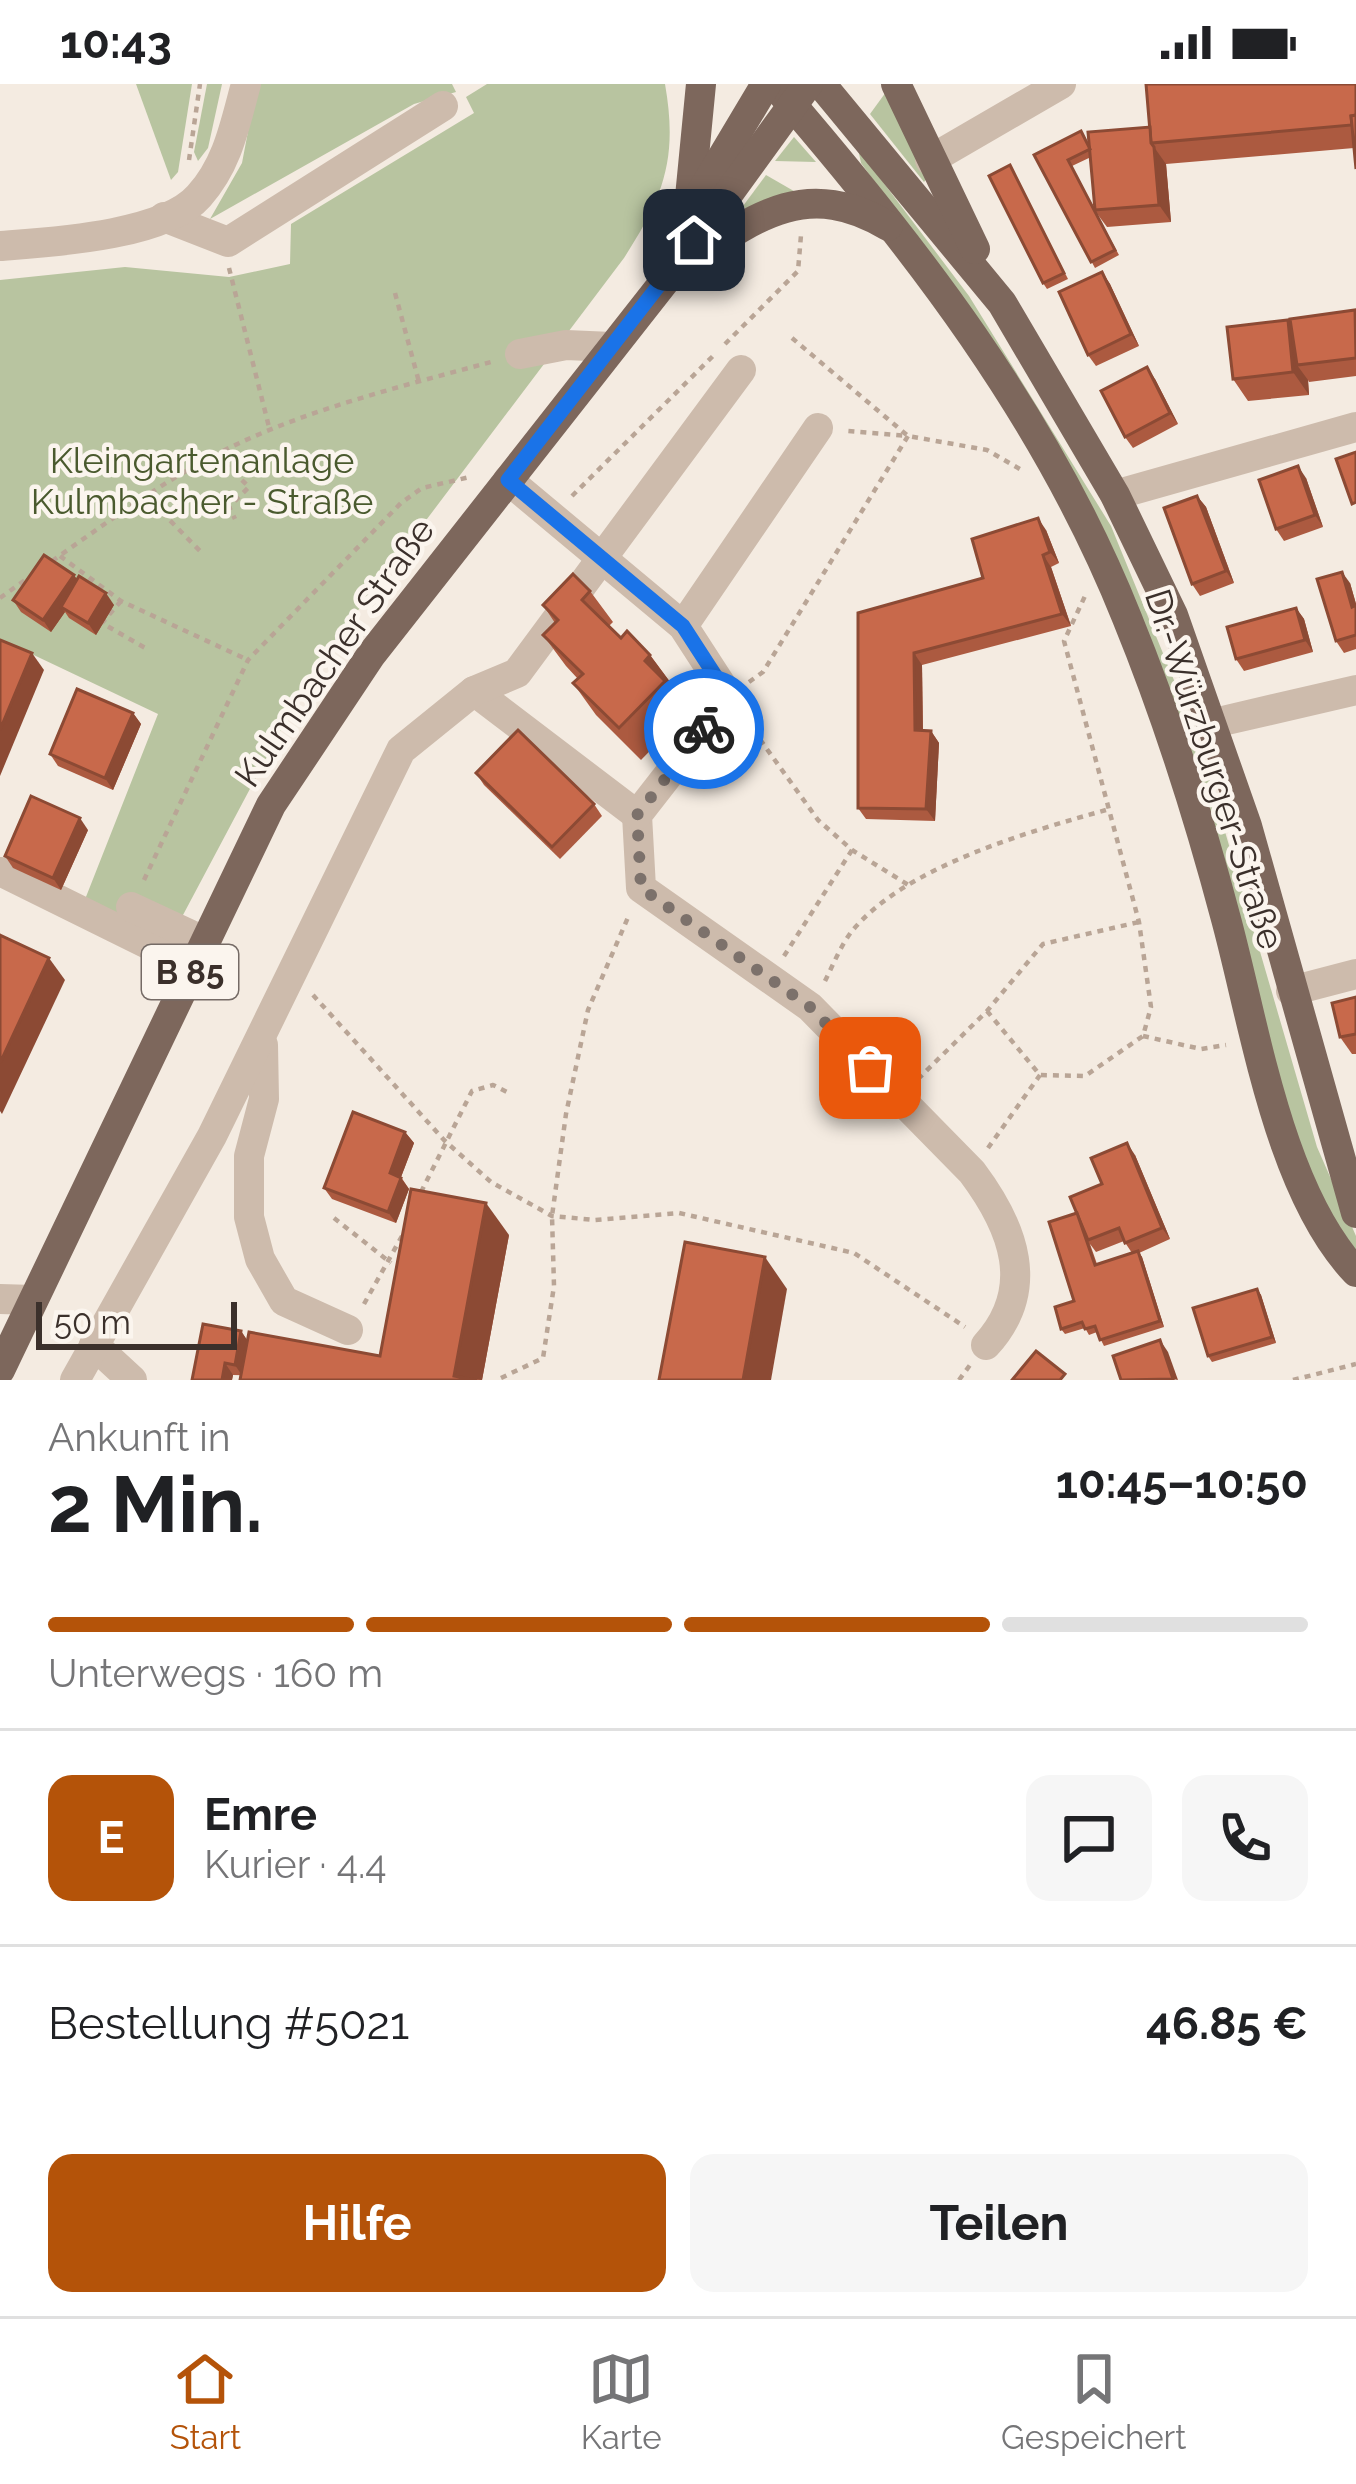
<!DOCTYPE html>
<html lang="de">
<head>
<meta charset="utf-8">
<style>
  body { margin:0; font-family:Raleway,sans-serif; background:#f6f6f6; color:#202124; height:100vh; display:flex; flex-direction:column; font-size:45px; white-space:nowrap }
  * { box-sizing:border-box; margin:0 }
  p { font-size:39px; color:#757577 }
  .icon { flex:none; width:66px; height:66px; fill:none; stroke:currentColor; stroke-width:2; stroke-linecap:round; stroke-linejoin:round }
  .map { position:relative; height:1296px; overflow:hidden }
  .side { display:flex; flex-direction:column; background:#fff; flex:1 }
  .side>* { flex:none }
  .scale { position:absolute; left:36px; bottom:30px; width:201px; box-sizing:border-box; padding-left:12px; border:6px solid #3b302b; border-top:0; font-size:33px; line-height:42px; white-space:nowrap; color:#3b302b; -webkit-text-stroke:9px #fbf5ee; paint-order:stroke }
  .pin { position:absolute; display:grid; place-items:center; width:102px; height:102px; color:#fff; margin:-51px; border-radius:24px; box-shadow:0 6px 18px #0006 }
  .courier { position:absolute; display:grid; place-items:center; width:120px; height:120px; margin:-60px; border:9px solid #1a73e8; border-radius:50%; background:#fff; color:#222; box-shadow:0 3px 15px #0007 }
  .summary em { font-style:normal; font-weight:700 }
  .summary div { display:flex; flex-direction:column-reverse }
  .summary { display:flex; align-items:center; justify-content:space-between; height:204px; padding:0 48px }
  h1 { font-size:78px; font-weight:700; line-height:90px }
  .bar { display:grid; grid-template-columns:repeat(4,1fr); gap:18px 12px; align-content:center; height:144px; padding:0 48px }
  .bar i { height:15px; border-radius:9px; background:#e0e0e0 }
  .bar .current { background:#b45309 }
  .bar p { grid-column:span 4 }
  .line { display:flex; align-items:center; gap:30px; padding:0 48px; border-top:3px solid #e0e0e0 }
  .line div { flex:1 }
  .round { display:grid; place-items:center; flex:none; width:126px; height:126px; border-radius:24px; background:#f6f6f6 }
  .cta { display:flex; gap:24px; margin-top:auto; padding:24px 48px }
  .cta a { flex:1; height:138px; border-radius:24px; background:#b45309; color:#fff; font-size:48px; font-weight:700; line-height:138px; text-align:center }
  .cta a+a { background:#f6f6f6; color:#202124 }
  .status { display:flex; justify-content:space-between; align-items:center; height:84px; padding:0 60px; background:#fff; direction:ltr }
  .status svg { height:33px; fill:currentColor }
  .menu { display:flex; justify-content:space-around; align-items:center; height:168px; border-top:3px solid #e0e0e0; background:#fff; font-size:33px; color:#757577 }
  .menu a { display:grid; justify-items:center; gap:6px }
  .menu .current { color:#b45309 }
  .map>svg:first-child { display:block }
</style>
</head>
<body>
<div class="status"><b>10:43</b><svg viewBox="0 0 49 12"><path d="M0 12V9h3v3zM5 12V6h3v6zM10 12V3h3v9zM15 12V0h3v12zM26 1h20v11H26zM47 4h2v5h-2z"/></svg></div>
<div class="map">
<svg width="1356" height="1296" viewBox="0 0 1356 1296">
  <rect width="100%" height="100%" fill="#f4ebe1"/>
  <g fill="#b8c4a0">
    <polygon points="136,0 192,0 178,88 171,96"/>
    <polygon points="207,0 222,0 208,64 198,77 194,68"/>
    <polygon points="257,0 452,0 456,8 414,20 210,135 242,79"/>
    <path d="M 487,0 L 665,0 C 678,74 664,112 624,174 L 313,586 L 166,863 L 82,823 L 158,630 L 0,555 L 0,196 L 125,183 L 229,193 L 290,180 L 291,140 L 474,29 L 466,13 Z"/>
    <polygon points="886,8 928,93 924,98 870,30"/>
    <polygon points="794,53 816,78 775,77"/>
    <polygon points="858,65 969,212 1111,442 1198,655 1317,1063 1356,1152 1356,1166 1321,1119 1287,1024 1180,659 974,235 861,79"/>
    <polygon points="766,91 799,110 747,126 743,122"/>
  </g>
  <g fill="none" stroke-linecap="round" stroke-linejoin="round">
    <g stroke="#b9a596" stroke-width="4.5" stroke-dasharray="6 6" stroke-linecap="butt">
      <polyline points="189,76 200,0"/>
      <polyline points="229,184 270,347"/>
      <polyline points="395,209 419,298"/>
      <polyline points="792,254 908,352 987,366 1025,388"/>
      <polyline points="725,260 798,187 801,151"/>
      <polyline points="216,371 249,403 229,423 235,435"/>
      <polyline points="145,411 201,468"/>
      <polyline points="572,412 713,272"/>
      <polyline points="60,472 121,517 248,576"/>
      <path d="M 52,477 C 105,440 156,402 213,372 C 299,327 399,303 491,278"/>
      <polyline points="0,514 28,494"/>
      <polyline points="121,517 102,539 147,565"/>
      <polyline points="749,598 763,588 908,352 848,347"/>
      <polyline points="746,636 818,736 852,766 910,802"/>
      <polyline points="144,796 248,576 401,419 422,404 470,393"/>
      <polyline points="784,872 852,766"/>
      <path d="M 825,897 C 833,881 841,861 852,847 C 906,782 1028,748 1106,726"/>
      <polyline points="313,911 444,1056 491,1098 552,1132 595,1136 679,1129 854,1169 965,1243"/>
      <polyline points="987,927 1040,991 1085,992 1143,952 1151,923 1139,838 1064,557 1085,512"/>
      <polyline points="1143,952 1201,965 1226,961"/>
      <polyline points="918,995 987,927 1043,860 1139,838"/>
      <polyline points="988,1064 1040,991"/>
      <polyline points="421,1108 472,1007 493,1001 511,1010"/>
      <polyline points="334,1134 391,1179"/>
      <polyline points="364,1220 402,1152"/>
      <polyline points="501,1294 543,1274 554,1202 552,1132 566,1030 588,926 629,831"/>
      <polyline points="959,1296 970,1281"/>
      <polyline points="1293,1296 1356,1280"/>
    </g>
    <g stroke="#cdbbac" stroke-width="30">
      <polyline points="930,76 1061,0"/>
      <polyline points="164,133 228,158 443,22"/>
      <path d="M 0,162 C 51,158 164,152 199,112 C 228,80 235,40 246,0"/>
      <polyline points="520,270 566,261 612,263"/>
      <path d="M 508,396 L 683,542 L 729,613 L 637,731 L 641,804 L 810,923 L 972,1088 C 1014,1144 1037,1205 986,1261"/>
      <polyline points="1115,411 1356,343"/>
      <polyline points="683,542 818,344"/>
      <polyline points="474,607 637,731"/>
      <polyline points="1214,639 1356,606"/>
      <polyline points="2,788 168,870"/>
      <polyline points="131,823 204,857"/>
      <polyline points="1291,907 1356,890"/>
      <polyline points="263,961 264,1015 249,1072 249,1133 260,1175 284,1217 348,1246"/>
      <polyline points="0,1215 33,1216"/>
      <polyline points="94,1261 132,1296"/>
      <polyline points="75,1296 212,1052 401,666 474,607 517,589 741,286"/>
    </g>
    <g stroke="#7d675c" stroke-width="30">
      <path d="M 774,0 C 915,163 1047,333 1127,534 C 1167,632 1199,733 1226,835 C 1255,942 1279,1107 1356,1188"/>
      <polyline points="821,0 1002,219 1115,411 1173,531 1247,742 1356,1129"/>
      <polyline points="896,0 975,165"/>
      <polyline points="690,113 701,0"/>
      <polyline points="678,159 686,134 766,0"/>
      <path d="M 687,179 C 754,133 807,93 888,142"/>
      <polyline points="0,1286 271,721 371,571 668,193 808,0"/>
    </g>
  </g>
  <g fill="#ac5a40" fill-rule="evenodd">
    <path d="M 1356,0 L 1354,64 L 1166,80 L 1171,138 L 1107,143 L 1095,127 L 1119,171 L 1095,184 L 1034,71 L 1090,61 L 1150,43 ZM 1091,73 L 1095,126 L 1072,82 Z"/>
    <polygon points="1010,81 1068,195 1047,205 1043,199"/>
    <polygon points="1102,188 1110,200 1139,262 1096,282 1088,271"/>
    <polygon points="1356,228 1356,292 1309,298 1308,296 1309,311 1248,317 1233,295 1291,241"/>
    <polygon points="1155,295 1178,340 1133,364 1125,353"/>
    <polygon points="1306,394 1323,443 1284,457 1276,445"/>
    <polygon points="1197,412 1206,423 1234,499 1200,512 1192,500"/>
    <polygon points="1046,446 1059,479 1051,483 1071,542 922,581 923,647 931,647 939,659 935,737 866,735 858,724 858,529 983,494"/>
    <polygon points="74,491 77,496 114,521 96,551 69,534 65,528 51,548 21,528 13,516"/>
    <polygon points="1350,499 1356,520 1356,565 1344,569 1336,557"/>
    <polygon points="590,507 613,538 609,542 621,554 650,571 673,602 670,605 687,629 641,676 596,631 573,599 578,595 566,582 543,551 555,539 543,521"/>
    <polygon points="1296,524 1304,535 1313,568 1244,587 1236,575"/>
    <polygon points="133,629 141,640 113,706 58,682 50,670"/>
    <polygon points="476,689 594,720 602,732 560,775 484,701"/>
    <polygon points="88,746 61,806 13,784 5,772"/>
    <polygon points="1356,913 1356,970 1352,970 1340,953"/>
    <polygon points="405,1048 414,1059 401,1093 409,1105 396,1139 332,1115 324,1104"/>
    <path d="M 1135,1071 L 1170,1155 L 1139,1169 L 1142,1173 L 1164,1243 L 1104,1262 L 1097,1248 L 1089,1251 L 1085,1244 L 1065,1250 L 1061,1245 L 1074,1217 L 1077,1129 L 1102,1100 ZM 1124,1157 L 1132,1169 L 1097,1180 L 1090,1160 L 1096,1168 Z"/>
    <polygon points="509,1151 482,1296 233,1291 232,1296 192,1296 241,1247 247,1256 380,1272"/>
    <polygon points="1257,1205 1261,1211 1276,1259 1212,1278 1208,1272"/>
  </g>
  <g fill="#8c4a34">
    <polygon points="1154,63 1166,80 1171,138 1159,121"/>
    <polygon points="1102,188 1110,200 1139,262 1131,250"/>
    <polygon points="1288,236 1304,259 1297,281 1308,296 1309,311 1293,288"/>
    <polygon points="1147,283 1155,295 1178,340 1170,329"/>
    <polygon points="1298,382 1306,394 1323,443 1315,431"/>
    <polygon points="1197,412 1206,423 1234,499 1226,487"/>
    <polygon points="1038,434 1046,446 1059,479 1050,468"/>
    <polygon points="1043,471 1051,483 1071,542 1062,530"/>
    <polygon points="1342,488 1350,499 1356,520 1356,528 1352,523"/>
    <polygon points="74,491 82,503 61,523 65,528 51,548 43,536"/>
    <polygon points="106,509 114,521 96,551 88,539"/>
    <polygon points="1296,524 1304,535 1313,568 1305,556"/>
    <polygon points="32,569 44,586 0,692 0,646"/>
    <polygon points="914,569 922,581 923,658 915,646"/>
    <polygon points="650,571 673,602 670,605 645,577"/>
    <polygon points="133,629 141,640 113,706 105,694"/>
    <polygon points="931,647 939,659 935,737 926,725"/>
    <polygon points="80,734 88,746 61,806 53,794"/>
    <polygon points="49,874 65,896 2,1030 0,1027 0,979"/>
    <polygon points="405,1048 414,1059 398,1101 390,1089"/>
    <polygon points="1127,1059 1135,1071 1170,1155 1162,1144"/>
    <polygon points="401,1094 409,1105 396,1139 388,1128"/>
    <polygon points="486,1119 509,1151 482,1296 454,1292"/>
    <polygon points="1138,1167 1142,1173 1164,1243 1160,1237"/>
    <polygon points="765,1173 787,1205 771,1296 743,1296"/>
    <polygon points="1257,1205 1261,1211 1276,1259 1272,1253"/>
    <polygon points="241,1247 249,1259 243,1293 235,1281"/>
    <polygon points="1160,1256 1168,1268 1178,1296 1173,1295"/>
    <polygon points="225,1279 233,1291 232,1296 222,1296"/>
  </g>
  <g fill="#c8694b" stroke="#8c4a34" stroke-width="3">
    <polygon points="1146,0 1356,0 1356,31 1351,32 1352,41 1151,59"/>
    <polygon points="1356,31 1356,85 1351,32"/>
    <polygon points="1150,43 1151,59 1154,63 1159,121 1095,126 1088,48"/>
    <polygon points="1081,47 1090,65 1068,76 1115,166 1091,178 1034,71"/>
    <polygon points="1010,81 1064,189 1043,199 989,92"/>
    <polygon points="1102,188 1131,250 1088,271 1059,208"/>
    <polygon points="1355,226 1356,274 1297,281 1290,235"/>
    <polygon points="1288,236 1293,288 1233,295 1227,243"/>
    <polygon points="1147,283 1170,329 1125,353 1101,307"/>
    <polygon points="1356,368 1356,418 1352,420 1336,375"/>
    <polygon points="1298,382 1315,431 1276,445 1259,396"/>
    <polygon points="1197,412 1226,487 1192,500 1164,424"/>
    <polygon points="1038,434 1050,468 1043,471 1062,530 914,569 915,646 931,647 926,725 858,724 858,529 983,494 972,455"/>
    <polygon points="44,471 74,491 43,536 13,516"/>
    <polygon points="1342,488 1352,523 1356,521 1356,551 1336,557 1317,495"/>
    <polygon points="573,490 590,507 582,516 621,554 627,547 650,571 645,577 665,597 619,644 573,599 583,590 543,551 558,536 543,521"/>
    <polygon points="79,492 106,509 88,539 61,523"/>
    <polygon points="1296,524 1305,556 1236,575 1227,543"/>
    <polygon points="0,556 32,569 0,646"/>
    <polygon points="77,605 133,629 105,694 50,670"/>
    <polygon points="518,646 594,720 552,763 476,689"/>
    <polygon points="31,712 80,734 53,794 5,772"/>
    <polygon points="0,851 49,874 0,979"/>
    <polygon points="1356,913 1356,950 1340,953 1332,919"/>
    <polygon points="353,1028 405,1048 390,1089 401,1094 388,1128 324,1104"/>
    <polygon points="1127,1059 1162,1144 1125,1159 1119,1144 1088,1156 1070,1113 1102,1100 1091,1074"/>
    <polygon points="411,1105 486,1119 454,1292 477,1296 240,1296 249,1248 380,1272"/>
    <polygon points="1077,1129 1095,1181 1138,1167 1160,1237 1100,1256 1095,1242 1085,1245 1082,1238 1061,1245 1055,1223 1074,1217 1049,1138"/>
    <polygon points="685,1158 765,1173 743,1296 659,1296"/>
    <polygon points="1257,1205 1272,1253 1208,1272 1193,1224"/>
    <polygon points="203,1240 241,1247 235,1281 225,1279 222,1296 192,1296"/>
    <polygon points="1160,1256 1173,1295 1121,1296 1113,1272"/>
    <polygon points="1036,1267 1065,1290 1060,1296 1012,1296"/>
  </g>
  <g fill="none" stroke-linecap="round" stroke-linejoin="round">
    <polyline stroke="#7c716b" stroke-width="12" stroke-dasharray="0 21.6" points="704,645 637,731 641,804 810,923 870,984"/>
    <polyline stroke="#1a73e8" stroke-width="15" points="694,156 508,396 683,542 729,613 704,645"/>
  </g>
  <g text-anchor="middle" stroke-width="9" stroke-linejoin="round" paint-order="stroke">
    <rect fill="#fbf5ee" stroke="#756b66" stroke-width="3" x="142" y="861" width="96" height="54" rx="9"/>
    <g font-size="33" font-weight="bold" fill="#3b302b">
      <text x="190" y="900">B 85</text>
    </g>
    <g font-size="36" fill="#4a5a2e" stroke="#fbf5ee">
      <text x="202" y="389">Kleingartenanlage<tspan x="202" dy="41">Kulmbacher - Straße</tspan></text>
    </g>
    <g font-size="36" fill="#3b302b" stroke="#fbf5ee">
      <text transform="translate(334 568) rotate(-55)" y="13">Kulmbacher Straße</text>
      <text transform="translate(1215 685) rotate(72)" y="13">Dr.-Würzburger-Straße</text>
    </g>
  </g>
</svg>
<div class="scale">50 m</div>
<div class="pin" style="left:870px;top:984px;background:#ea580c"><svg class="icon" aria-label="bag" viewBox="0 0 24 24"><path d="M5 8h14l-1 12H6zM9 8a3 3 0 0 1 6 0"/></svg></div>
<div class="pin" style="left:694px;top:156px;background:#1f2937"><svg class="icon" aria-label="home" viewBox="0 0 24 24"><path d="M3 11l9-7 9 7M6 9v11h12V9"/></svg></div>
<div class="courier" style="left:704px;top:645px"><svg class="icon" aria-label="bike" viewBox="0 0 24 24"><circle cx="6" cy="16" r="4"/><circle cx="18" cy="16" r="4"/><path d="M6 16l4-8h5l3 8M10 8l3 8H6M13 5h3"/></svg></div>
</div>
<section class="side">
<div class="summary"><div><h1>2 Min.</h1><p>Ankunft in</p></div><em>10:45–10:50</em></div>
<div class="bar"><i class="current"></i><i class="current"></i><i class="current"></i><i></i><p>Unterwegs · 160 m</p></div>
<div class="line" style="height:216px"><b class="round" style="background:#b45309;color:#fff">E</b><div><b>Emre</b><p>Kurier · 4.4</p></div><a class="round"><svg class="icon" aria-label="chat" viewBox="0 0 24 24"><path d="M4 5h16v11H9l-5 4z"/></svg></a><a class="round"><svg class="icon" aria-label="phone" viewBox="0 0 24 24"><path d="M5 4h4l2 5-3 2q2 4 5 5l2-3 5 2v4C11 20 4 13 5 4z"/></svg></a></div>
<div class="line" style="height:156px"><div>Bestellung #5021</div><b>46.85 €</b></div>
<div class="cta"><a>Hilfe</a><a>Teilen</a></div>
</section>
<nav class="menu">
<a class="current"><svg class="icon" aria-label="home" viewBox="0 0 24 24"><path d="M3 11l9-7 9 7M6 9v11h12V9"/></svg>Start</a>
<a><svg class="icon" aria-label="map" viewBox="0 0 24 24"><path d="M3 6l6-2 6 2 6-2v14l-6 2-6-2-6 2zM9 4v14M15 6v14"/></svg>Karte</a>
<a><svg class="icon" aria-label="saved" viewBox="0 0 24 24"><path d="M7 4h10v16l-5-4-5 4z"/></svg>Gespeichert</a>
</nav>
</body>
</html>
